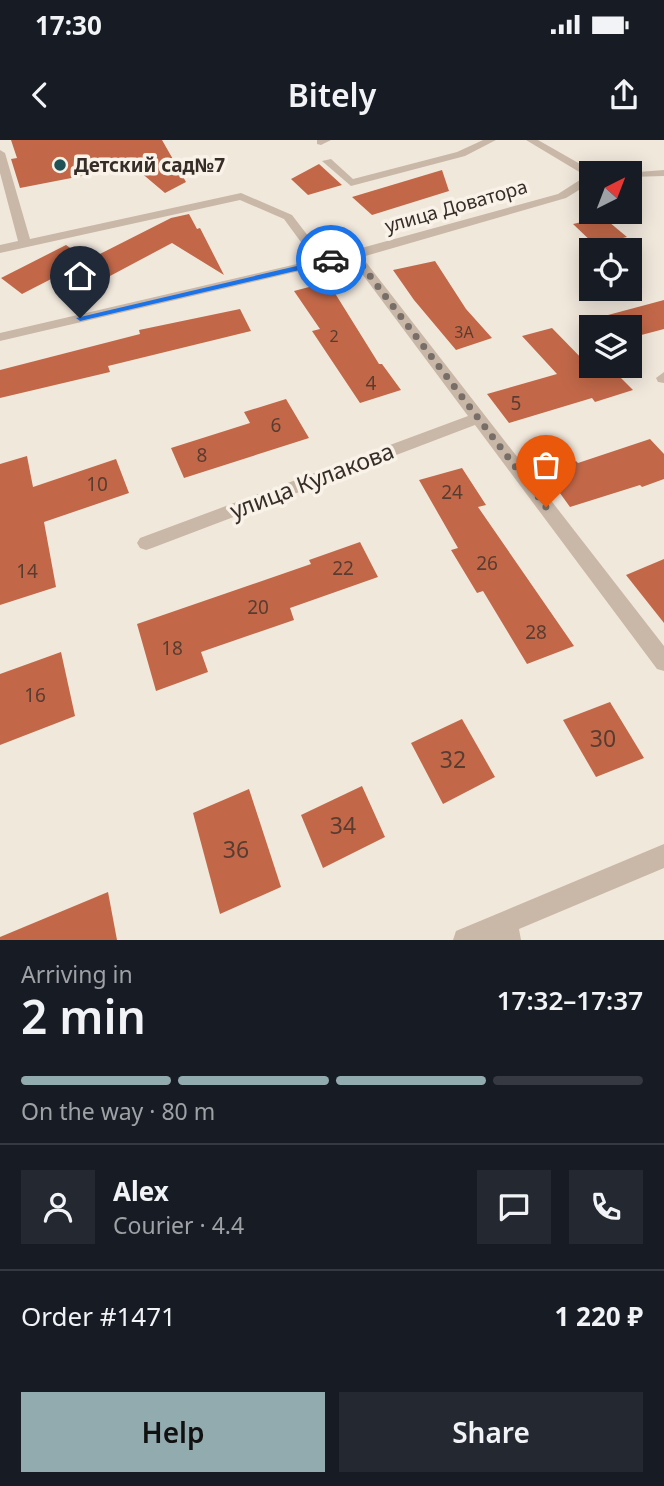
<!DOCTYPE html>
<html lang="en">
<head>
<meta charset="utf-8">
<style>
  body { margin:0; font-family:"Noto Sans",sans-serif; background:#242831; color:#f1f3f6; height:100vh; display:flex; flex-direction:column; font-size:26px; white-space:nowrap }
  * { box-sizing:border-box; margin:0 }
  p { font-size:23px; color:#9ea1a6 }
  .icon { flex:none; width:38px; height:38px; fill:none; stroke:currentColor; stroke-width:2; stroke-linecap:round; stroke-linejoin:round }
  .map { position:relative; height:800px; overflow:hidden }
  .drawer { display:flex; flex-direction:column; background:#171b24; flex:1 }
  .drawer>* { flex:none }
  .needle { width:46px; rotate:42deg }
  .buttons { position:absolute; left:579px; top:21px; display:grid; gap:14px }
  .buttons a { display:grid; place-items:center; width:63px; height:63px; border-radius:0px; background:#171b24; box-shadow:0 4px 18px #0003; font-size:35px }
  .pin { position:absolute; display:grid; place-items:center; width:60px; height:60px; color:#fff; margin:-72px -30px; border-radius:50% 50% 50% 0; rotate:-45deg; box-shadow:0 0 7px #0007 }
  .pin .icon { rotate:45deg }
  .courier { position:absolute; display:grid; place-items:center; width:70px; height:70px; margin:-35px; border:5px solid #1a73e8; border-radius:50%; background:#fff; color:#222; box-shadow:0 2px 9px #0007 }
  .head em { font-style:normal; font-weight:600 }
  .head div { display:flex; flex-direction:column-reverse }
  .head { display:flex; align-items:center; justify-content:space-between; height:119px; padding:0 21px }
  h1 { font-size:46px; font-weight:600; line-height:52px }
  .bar { display:grid; grid-template-columns:repeat(4,1fr); gap:10px 7px; align-content:center; height:84px; padding:0 21px }
  .bar i { height:9px; border-radius:5px; background:#363941 }
  .bar .selected { background:#92abae }
  .bar p { grid-column:span 4 }
  .line { display:flex; align-items:center; gap:18px; padding:0 21px; border-top:2px solid #363941 }
  .line div { flex:1 }
  .round { display:grid; place-items:center; flex:none; width:74px; height:74px; border-radius:0px; background:#242831 }
  .action { display:flex; gap:14px; margin-top:auto; padding:14px 21px }
  .action a { flex:1; height:80px; border-radius:0px; background:#92abae; color:#111; font-size:28px; font-weight:600; line-height:80px; text-align:center }
  .action a+a { background:#242831; color:#f1f3f6 }
  .status { display:flex; justify-content:space-between; align-items:center; height:49px; padding:0 35px; background:#171b24; direction:ltr }
  .status svg { height:19px; fill:currentColor }
  header { display:flex; justify-content:space-between; align-items:center; height:91px; padding:0 21px; background:#171b24; font-size:32px; font-weight:600 }
  .map>svg:first-child { display:block }
</style>
</head>
<body>
<div class="status"><b>17:30</b><svg viewBox="0 0 49 12"><path d="M0 12V9h3v3zM5 12V6h3v6zM10 12V3h3v9zM15 12V0h3v12zM26 1h20v11H26zM47 4h2v5h-2z"/></svg></div>
<header><svg class="icon" aria-label="back" viewBox="0 0 24 24"><path d="M15 5l-7 7 7 7"/></svg>Bitely<svg class="icon" aria-label="share" viewBox="0 0 24 24"><path d="M12 15V3M7 8l5-5 5 5M5 13v7h14v-7"/></svg></header>
<div class="map">
<svg width="664" height="800" viewBox="0 0 664 800">
  <rect width="100%" height="100%" fill="#f1e8dc"/>
  <g fill="#c26849">
    <polygon points="11,0 162,0 186,42 165,53 133,26 20,48 11,19 17,18"/>
    <polygon points="319,24 342,45 308,55 291,39"/>
    <polygon points="442,30 449,51 372,75 352,57"/>
    <polygon points="189,74 197,89 200,88 224,135 172,103 110,136 88,120 171,78"/>
    <polygon points="603,77 627,97 595,105 573,84"/>
    <polygon points="66,105 88,120 22,154 1,138"/>
    <polygon points="435,121 466,169 492,198 456,210 414,160 393,130"/>
    <polygon points="328,142 379,224 382,224 401,250 360,263 312,191 320,189 294,151"/>
    <polygon points="664,160 664,189 630,198 630,187 620,187 608,175"/>
    <polygon points="240,169 251,191 108,226 110,232 0,258 0,230 140,194 139,190"/>
    <polygon points="552,188 589,226 609,226 633,250 595,262 592,258 509,283 487,254 557,234 522,196"/>
    <polygon points="286,259 309,298 184,338 171,308 250,283 244,272"/>
    <polygon points="650,299 664,314 664,339 642,347 640,345 570,367 544,331 576,321 578,323"/>
    <polygon points="27,316 33,347 116,319 129,353 44,382 56,447 0,465 0,324"/>
    <polygon points="462,328 486,365 478,367 574,506 527,524 483,451 477,453 451,410 458,408 419,340"/>
    <polygon points="360,402 378,437 290,468 294,480 201,512 208,532 156,551 137,484 311,424 309,420"/>
    <polygon points="664,419 664,483 626,435"/>
    <polygon points="61,512 75,576 0,605 0,534"/>
    <polygon points="610,562 644,618 596,637 563,580"/>
    <polygon points="462,579 495,637 443,664 411,603"/>
    <polygon points="362,646 385,697 323,728 301,675"/>
    <polygon points="249,649 281,747 220,774 193,673"/>
    <polygon points="108,752 117,800 0,800 0,797"/>
  </g>
  <g fill="none" stroke-linecap="round" stroke-linejoin="round">
    <g fill="#c9b8a8" fill-rule="evenodd">
      <polygon points="317,0 331,0 321,5 317,4"/>
      <polygon points="483,0 496,0 465,16 351,46 322,21 331,19 353,39 457,12"/>
    </g>
    <g fill="#c9b8a8" fill-rule="evenodd">
      <polygon points="526,0 538,0 596,33 592,33 592,42 566,58 362,117 664,506 664,531 657,529 475,285 152,408 146,410 140,408 137,403 140,398 468,276 351,119 0,201 0,193 314,120 284,79 240,60 0,113 0,105 18,101 0,33 0,10 5,13 30,99 241,53 292,75 325,118 558,54 586,36"/>
      <polygon points="664,30 664,36 630,37 630,33 625,33"/>
      <polygon points="664,232 664,243 658,242 656,238"/>
      <polygon points="664,704 664,728 519,789 521,800 453,800 456,791"/>
    </g>
  </g>
  <polygon fill="#1a73e8" points="331,118 334,122 80,181 76,178"/>
  <g fill="none" stroke-linecap="round" stroke-linejoin="round">
    <polyline stroke="#776e67" stroke-width="7" stroke-dasharray="0 12.6" points="331,120 354,115 546,367"/>
  </g>
  <circle fill="#1f5257" stroke="#f9f2e8" stroke-width="2.5" cx="60" cy="25" r="7"/>
  <g text-anchor="middle" stroke-width="7" stroke-linejoin="round" paint-order="stroke">
    <g font-size="16" fill="#593c30">
      <text x="464" y="198">3А</text>
      <text x="334" y="202">2</text>
    </g>
    <g font-size="19" font-weight="bold" fill="#362d28" stroke="#f9f2e8" text-anchor="start">
      <text x="74" y="32">Детский сад№7</text>
    </g>
    <g font-size="19" fill="#362d28" stroke="#f9f2e8">
      <text transform="translate(456 66) rotate(-16)" y="7">улица Доватора</text>
    </g>
    <g font-size="19" fill="#593c30">
      <text x="371" y="250">4</text>
      <text x="516" y="270">5</text>
      <text x="276" y="292">6</text>
      <text x="202" y="322">8</text>
      <text x="97" y="351">10</text>
      <text x="452" y="359">24</text>
      <text x="487" y="430">26</text>
      <text x="343" y="435">22</text>
      <text x="27" y="438">14</text>
      <text x="258" y="474">20</text>
      <text x="536" y="499">28</text>
      <text x="172" y="515">18</text>
      <text x="35" y="562">16</text>
    </g>
    <g font-size="23" fill="#362d28" stroke="#f9f2e8">
      <text transform="translate(312 341) rotate(-21)" y="8">улица Кулакова</text>
    </g>
    <g font-size="23" fill="#593c30">
      <text x="603" y="607">30</text>
      <text x="453" y="628">32</text>
      <text x="343" y="694">34</text>
      <text x="236" y="718">36</text>
    </g>
  </g>
</svg>
<div class="buttons">
<a><svg class="needle" viewBox="-14 -14 28 28"><path d="M0-13l5 13h-10z" fill="#e53935"/><path d="M0 13l5-13h-10z" fill="#9ea1a6"/></svg></a>
<a><svg class="icon" aria-label="locate" viewBox="0 0 24 24"><circle cx="12" cy="12" r="6"/><path d="M12 2v4M12 18v4M2 12h4M18 12h4"/></svg></a>
<a><svg class="icon" aria-label="layers" viewBox="0 0 24 24"><path d="M12 4l9 5-9 5-9-5zM3 14l9 5 9-5"/></svg></a>
</div>
<div class="pin" style="left:546px;top:367px;background:#ea580c"><svg class="icon" aria-label="bag" viewBox="0 0 24 24"><path d="M5 8h14l-1 12H6zM9 8a3 3 0 0 1 6 0"/></svg></div>
<div class="pin" style="left:80px;top:178px;background:#1f2937"><svg class="icon" aria-label="home" viewBox="0 0 24 24"><path d="M3 11l9-7 9 7M6 9v11h12V9"/></svg></div>
<div class="courier" style="left:331px;top:120px"><svg class="icon" aria-label="car" viewBox="0 0 24 24"><path d="M5 17H2v-5l4-1 3-4h7l3 4 3 1v5h-3M9 17h6M6 11h13"/><circle cx="7" cy="17" r="2"/><circle cx="17" cy="17" r="2"/></svg></div>
</div>
<section class="drawer">
<div class="head"><div><h1>2 min</h1><p>Arriving in</p></div><em>17:32–17:37</em></div>
<div class="bar"><i class="selected"></i><i class="selected"></i><i class="selected"></i><i></i><p>On the way · 80 m</p></div>
<div class="line" style="height:126px"><a class="round"><svg class="icon" aria-label="person" viewBox="0 0 24 24"><circle cx="12" cy="8" r="4"/><path d="M4 21q1-7 8-7t8 7"/></svg></a><div><b>Alex</b><p>Courier · 4.4</p></div><a class="round"><svg class="icon" aria-label="chat" viewBox="0 0 24 24"><path d="M4 5h16v11H9l-5 4z"/></svg></a><a class="round"><svg class="icon" aria-label="phone" viewBox="0 0 24 24"><path d="M5 4h4l2 5-3 2q2 4 5 5l2-3 5 2v4C11 20 4 13 5 4z"/></svg></a></div>
<div class="line" style="height:91px"><div>Order #1471</div><b>1 220 ₽</b></div>
<div class="action"><a>Help</a><a>Share</a></div>
</section>
</body>
</html>
